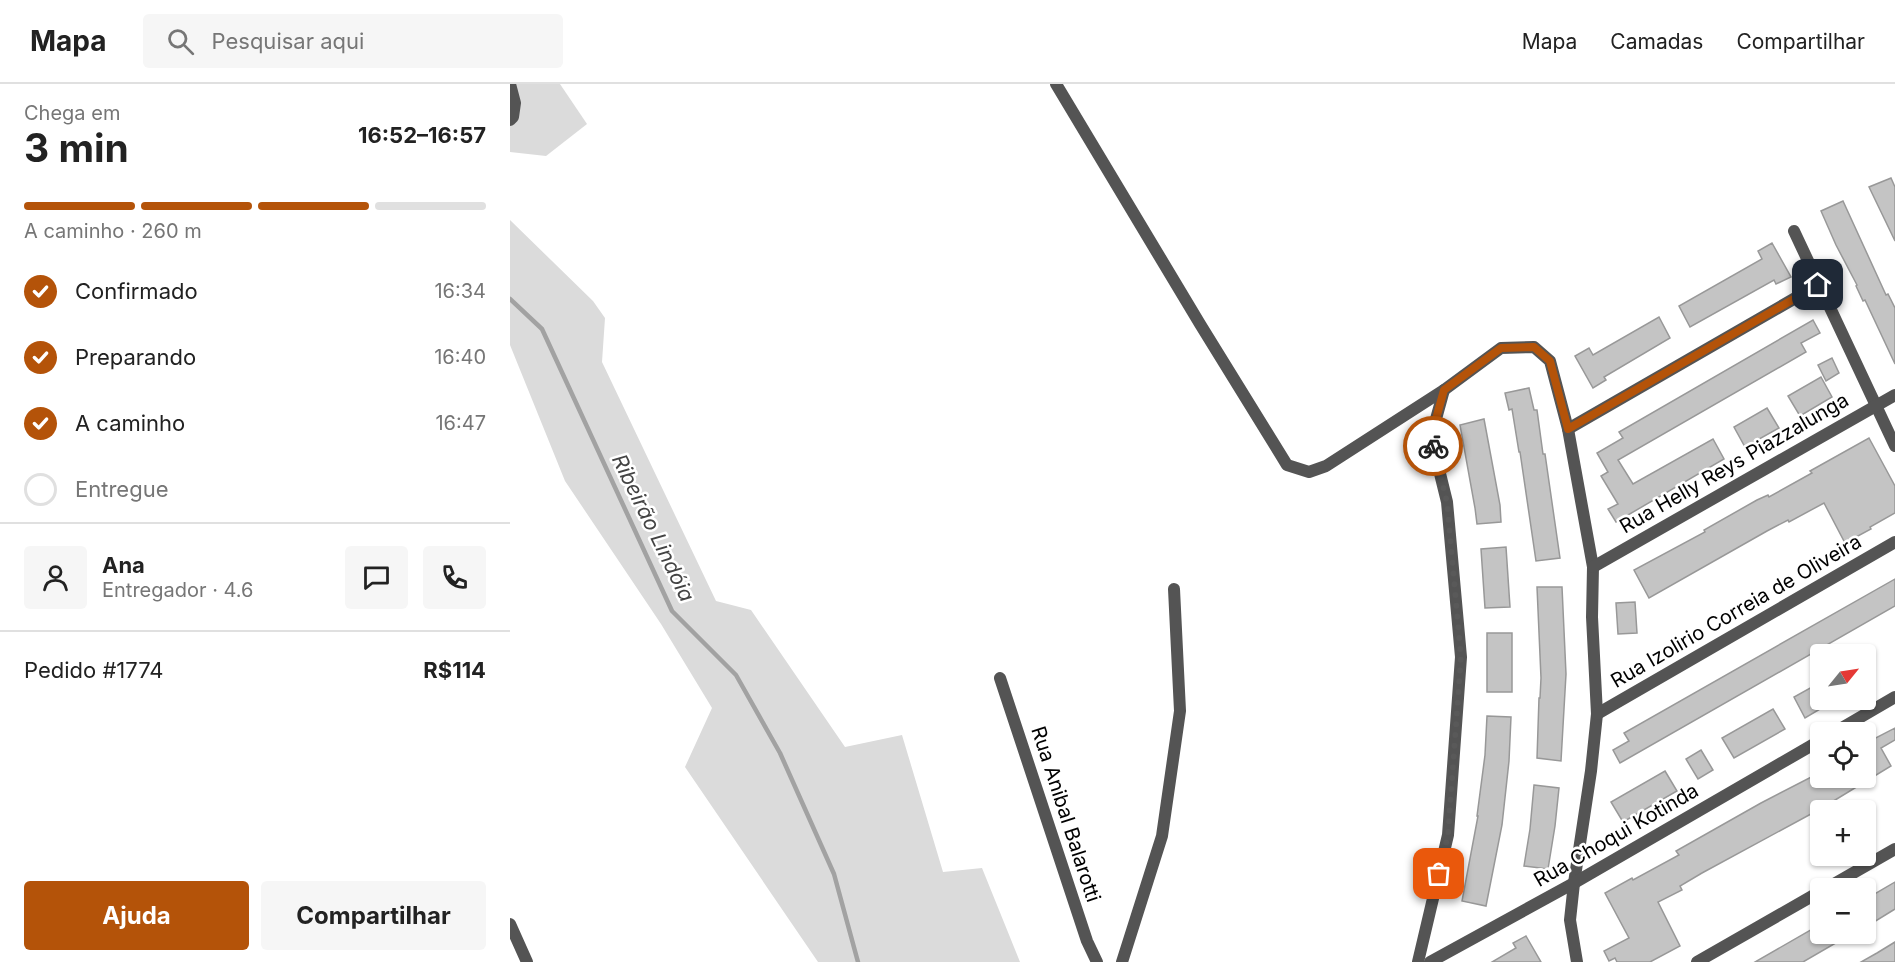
<!DOCTYPE html>
<html lang="pt">
<head>
<meta charset="utf-8">
<style>
  body { margin:0; font-family:Inter,sans-serif; background:#f6f6f6; color:#222; height:100vh; display:flex; flex-direction:column; font-size:22px; white-space:nowrap }
  * { box-sizing:border-box; margin:0 }
  p { font-size:20px; color:#767676 }
  .icon { flex:none; width:33px; height:33px; fill:none; stroke:currentColor; stroke-width:2; stroke-linecap:round; stroke-linejoin:round }
  .map { position:relative; flex:1; overflow:hidden }
  .panel { display:flex; flex-direction:column; background:#fff; width:510px }
  .panel>* { flex:none }
  .needle { width:39px; rotate:60deg }
  .tools { position:absolute; left:1300px; top:560px; display:grid; gap:12px }
  .tools a { display:grid; place-items:center; width:66px; height:66px; border-radius:6px; background:#fff; box-shadow:0 2px 4px #0004; font-size:30px }
  .pin { position:absolute; display:grid; place-items:center; width:51px; height:51px; color:#fff; margin:-26px; border-radius:12px; box-shadow:0 3px 9px #0006 }
  .courier { position:absolute; display:grid; place-items:center; width:60px; height:60px; margin:-30px; border:4px solid #b45309; border-radius:50%; background:#fff; color:#222; box-shadow:0 2px 8px #0007 }
  .summary em { font-style:normal; font-weight:700 }
  .summary div { display:flex; flex-direction:column-reverse }
  .summary { display:flex; align-items:center; justify-content:space-between; height:102px; padding:0 24px }
  h1 { font-size:39px; font-weight:700; line-height:45px }
  .bar { display:grid; grid-template-columns:repeat(4,1fr); gap:9px 6px; align-content:center; height:72px; padding:0 24px }
  .bar i { height:8px; border-radius:4px; background:#e0e0e0 }
  .bar .on { background:#b45309 }
  .bar p { grid-column:span 4 }
  .line { display:flex; align-items:center; gap:15px; padding:0 24px; border-top:2px solid #e0e0e0 }
  .line div { flex:1 }
  .round { display:grid; place-items:center; flex:none; width:63px; height:63px; border-radius:6px; background:#f6f6f6 }
  ol { padding:0 24px; list-style:none }
  li { display:flex; align-items:center; gap:18px; height:66px }
  li p { margin-inline-start:auto }
  li .icon { padding:6px; border-radius:50%; background:#b45309; color:#fff; stroke-width:4 }
  li:last-child { color:#767676 }
  li i { width:33px; height:33px; border:3px solid #e0e0e0; border-radius:50% }
  .primary-button { display:flex; gap:12px; margin-top:auto; padding:12px 24px }
  .primary-button a { flex:1; height:69px; border-radius:6px; background:#b45309; color:#fff; font-size:24px; font-weight:700; line-height:69px; text-align:center }
  .primary-button a+a { background:#f6f6f6; color:#222 }
  header { display:flex; align-items:center; gap:36px; box-sizing:border-box; height:84px; padding:0 30px; background:#fff; border-bottom:2px solid #e0e0e0 }
  header strong { font-size:28px }
  nav { display:flex; gap:33px; margin-inline-start:auto; font-size:21px }
  .search { width:420px; height:54px; background:#f6f6f6; display:flex; align-items:center; gap:15px; box-sizing:border-box; padding:0 21px; border-radius:6px; color:#767676; font-size:22px }
  main { display:flex; flex:1; min-height:0 }
  .map>svg:first-child { display:block }
</style>
</head>
<body>
<header>
<strong>Mapa</strong>
<div class="search"><svg class="icon" aria-label="search" viewBox="0 0 24 24"><circle cx="10" cy="10" r="6"/><path d="M15 15l6 6"/></svg>Pesquisar aqui</div>
<nav><a>Mapa</a><a>Camadas</a><a>Compartilhar</a></nav>
</header>
<main>
<section class="panel">
<div class="summary"><div><h1>3 min</h1><p>Chega em</p></div><em>16:52–16:57</em></div>
<div class="bar"><i class="on"></i><i class="on"></i><i class="on"></i><i></i><p>A caminho · 260 m</p></div>
<ol>
<li><svg class="icon" aria-label="check" viewBox="0 0 24 24"><path d="M5 12l5 5 9-10"/></svg>Confirmado<p>16:34</p></li>
<li><svg class="icon" aria-label="check" viewBox="0 0 24 24"><path d="M5 12l5 5 9-10"/></svg>Preparando<p>16:40</p></li>
<li><svg class="icon" aria-label="check" viewBox="0 0 24 24"><path d="M5 12l5 5 9-10"/></svg>A caminho<p>16:47</p></li>
<li><i></i>Entregue</li>
</ol>
<div class="line" style="height:108px"><a class="round"><svg class="icon" aria-label="person" viewBox="0 0 24 24"><circle cx="12" cy="8" r="4"/><path d="M4 21q1-7 8-7t8 7"/></svg></a><div><b>Ana</b><p>Entregador · 4.6</p></div><a class="round"><svg class="icon" aria-label="chat" viewBox="0 0 24 24"><path d="M4 5h16v11H9l-5 4z"/></svg></a><a class="round"><svg class="icon" aria-label="phone" viewBox="0 0 24 24"><path d="M5 4h4l2 5-3 2q2 4 5 5l2-3 5 2v4C11 20 4 13 5 4z"/></svg></a></div>
<div class="line" style="height:78px"><div>Pedido #1774</div><b>R$114</b></div>
<div class="primary-button"><a>Ajuda</a><a>Compartilhar</a></div>
</section>
<div class="map">
<svg width="1385" height="878" viewBox="0 0 1385 878">
  <rect width="100%" height="100%" fill="#fff"/>
  <g fill="#dbdbdb">
    <polygon points="0,0 50,0 77,40 36,72 0,68"/>
    <polygon points="0,136 83,217 95,234 92,278 206,517 241,526 335,663 392,651 433,788 472,784 510,878 308,878 175,683 202,624 151,540 55,397 0,261"/>
  </g>
  <g fill="none" stroke-linecap="round" stroke-linejoin="round">
    <polyline stroke="#a2a2a2" stroke-width="4.5" points="0,215 32,245 162,527 226,591 270,669 324,790 348,878"/>
  </g>
  <g fill="#c4c4c4" stroke="#989898" stroke-width="1.5">
    <polygon points="1381,94 1385,103 1385,157 1359,103"/>
    <polygon points="1333,117 1376,211 1378,210 1385,224 1385,280 1355,216 1353,217 1346,202 1347,201 1326,161 1311,127"/>
    <polygon points="1262,159 1281,193 1266,200 1264,196 1180,243 1169,222 1252,175 1248,167"/>
    <polygon points="1149,233 1160,254 1094,293 1096,296 1083,304 1065,272 1079,264 1083,271"/>
    <polygon points="1303,236 1310,249 1291,259 1296,268 1108,376 1123,400 1203,355 1214,375 1106,438 1098,425 1108,420 1091,392 1098,388 1087,369 1113,354 1109,348"/>
    <polygon points="1322,274 1329,289 1316,297 1308,281"/>
    <polygon points="1311,293 1322,313 1290,332 1278,312"/>
    <polygon points="1019,304 1024,326 1027,326 1033,370 1035,370 1050,474 1026,477 1010,368 1009,368 1002,325 999,326 995,309"/>
    <polygon points="1257,324 1269,344 1235,363 1224,343"/>
    <polygon points="974,335 990,421 991,438 967,440 965,424 950,341"/>
    <polygon points="1359,354 1385,402 1385,429 1360,443 1361,445 1335,459 1314,419 1279,438 1278,436 1257,447 1139,514 1124,486 1195,448 1194,446 1247,416 1258,411 1259,413 1302,389 1300,387"/>
    <polygon points="996,463 1000,523 975,524 971,465"/>
    <polygon points="1385,495 1385,522 1110,679 1103,666 1119,657 1114,649"/>
    <polygon points="1027,503 1052,503 1056,590 1051,677 1027,674 1029,614 1030,614 1031,594"/>
    <polygon points="1125,518 1127,549 1108,550 1106,519"/>
    <rect x="977" y="549" width="25" height="59"/>
    <polygon points="1311,598 1311,615 1327,615 1295,634 1284,613"/>
    <polygon points="1263,625 1275,645 1224,674 1212,654"/>
    <polygon points="977,632 1001,633 999,677 992,741 976,822 952,817 968,732 967,732 975,671"/>
    <polygon points="1385,644 1385,656 1371,664 1381,682 1312,724 1192,789 1170,802 1172,806 1148,818 1170,862 1140,878 1107,878 1105,874 1099,877 1094,867 1119,854 1095,809 1122,794 1123,796 1169,771 1166,767 1251,719 1311,688 1311,693 1356,693 1356,659"/>
    <polygon points="1191,666 1203,686 1188,695 1176,675"/>
    <polygon points="1155,687 1167,707 1113,738 1101,718"/>
    <polygon points="1024,701 1049,704 1045,742 1038,785 1014,782 1020,745"/>
    <polygon points="1385,798 1385,825 1356,843 1356,815"/>
    <polygon points="1311,840 1311,849 1343,849 1293,878 1245,878"/>
    <polygon points="1016,852 1031,878 982,878 1006,864 1003,859"/>
    <polygon points="1385,858 1385,878 1351,878 1367,869"/>
  </g>
  <g fill="none" stroke-linecap="round" stroke-linejoin="round">
    <g stroke="#545454" stroke-width="12">
      <polyline points="546,0 690,240 777,381 799,388 816,382 934,306 991,264 1024,263 1040,277 1058,345 1083,483 1082,533 1087,630 1081,687 1064,799 1060,836 1067,878"/>
      <polyline points="0,36 3,33 5,19 0,0"/>
      <polyline points="1284,147 1385,362"/>
      <polyline points="1058,345 1308,201"/>
      <polyline points="1083,483 1385,311"/>
      <polyline points="490,594 577,857 587,878"/>
      <polyline points="1087,630 1385,458"/>
      <polyline points="1325,648 1385,613"/>
      <polyline points="1317,804 1385,765"/>
      <polyline points="0,840 17,878"/>
      <polyline points="612,878 652,752 670,627 664,505"/>
      <polyline points="908,878 938,751 951,573 937,418 921,353 934,306"/>
      <polyline points="920,878 1064,799 1311,656"/>
      <polyline points="1187,878 1311,807"/>
    </g>
  </g>
  <g fill="none" stroke-linecap="round" stroke-linejoin="round">
    <polyline stroke="#595959" stroke-width="6" stroke-dasharray="0 10.8" points="923,362 937,418 951,573 938,751 929,790"/>
    <polyline stroke="#b45309" stroke-width="8" points="923,362 921,353 934,306 991,264 1024,263 1040,277 1058,345 1308,201"/>
  </g>
  <g text-anchor="middle" stroke-width="5" stroke-linejoin="round" paint-order="stroke">
    <g font-size="20" fill="#000" stroke="#fff">
      <text transform="translate(1224 379) rotate(-30)" y="7">Rua Helly Reys Piazzalunga</text>
      <text transform="translate(1226 527) rotate(-30)" y="7">Rua Izolirio Correia de Oliveira</text>
      <text transform="translate(556 730) rotate(72)" y="7">Rua Anibal Balarotti</text>
      <text transform="translate(1106 751) rotate(-30)" y="7">Rua Choqui Kotinda</text>
    </g>
    <g font-size="21" font-style="italic" fill="#434343" stroke="#fff">
      <text transform="translate(143 444) rotate(64)" y="7">Ribeirão Lindóia</text>
    </g>
  </g>
</svg>
<div class="tools">
<a><svg class="needle" viewBox="-14 -14 28 28"><path d="M0-13l5 13h-10z" fill="#e53935"/><path d="M0 13l5-13h-10z" fill="#767676"/></svg></a>
<a><svg class="icon" aria-label="locate" viewBox="0 0 24 24"><circle cx="12" cy="12" r="6"/><path d="M12 2v4M12 18v4M2 12h4M18 12h4"/></svg></a>
<a>+</a>
<a>−</a>
</div>
<div class="pin" style="left:929px;top:790px;background:#ea580c"><svg class="icon" aria-label="bag" viewBox="0 0 24 24"><path d="M5 8h14l-1 12H6zM9 8a3 3 0 0 1 6 0"/></svg></div>
<div class="pin" style="left:1308px;top:201px;background:#1f2937"><svg class="icon" aria-label="home" viewBox="0 0 24 24"><path d="M3 11l9-7 9 7M6 9v11h12V9"/></svg></div>
<div class="courier" style="left:923px;top:362px"><svg class="icon" aria-label="bike" viewBox="0 0 24 24"><circle cx="6" cy="16" r="4"/><circle cx="18" cy="16" r="4"/><path d="M6 16l4-8h5l3 8M10 8l3 8H6M13 5h3"/></svg></div>
</div>
</main>
</body>
</html>
